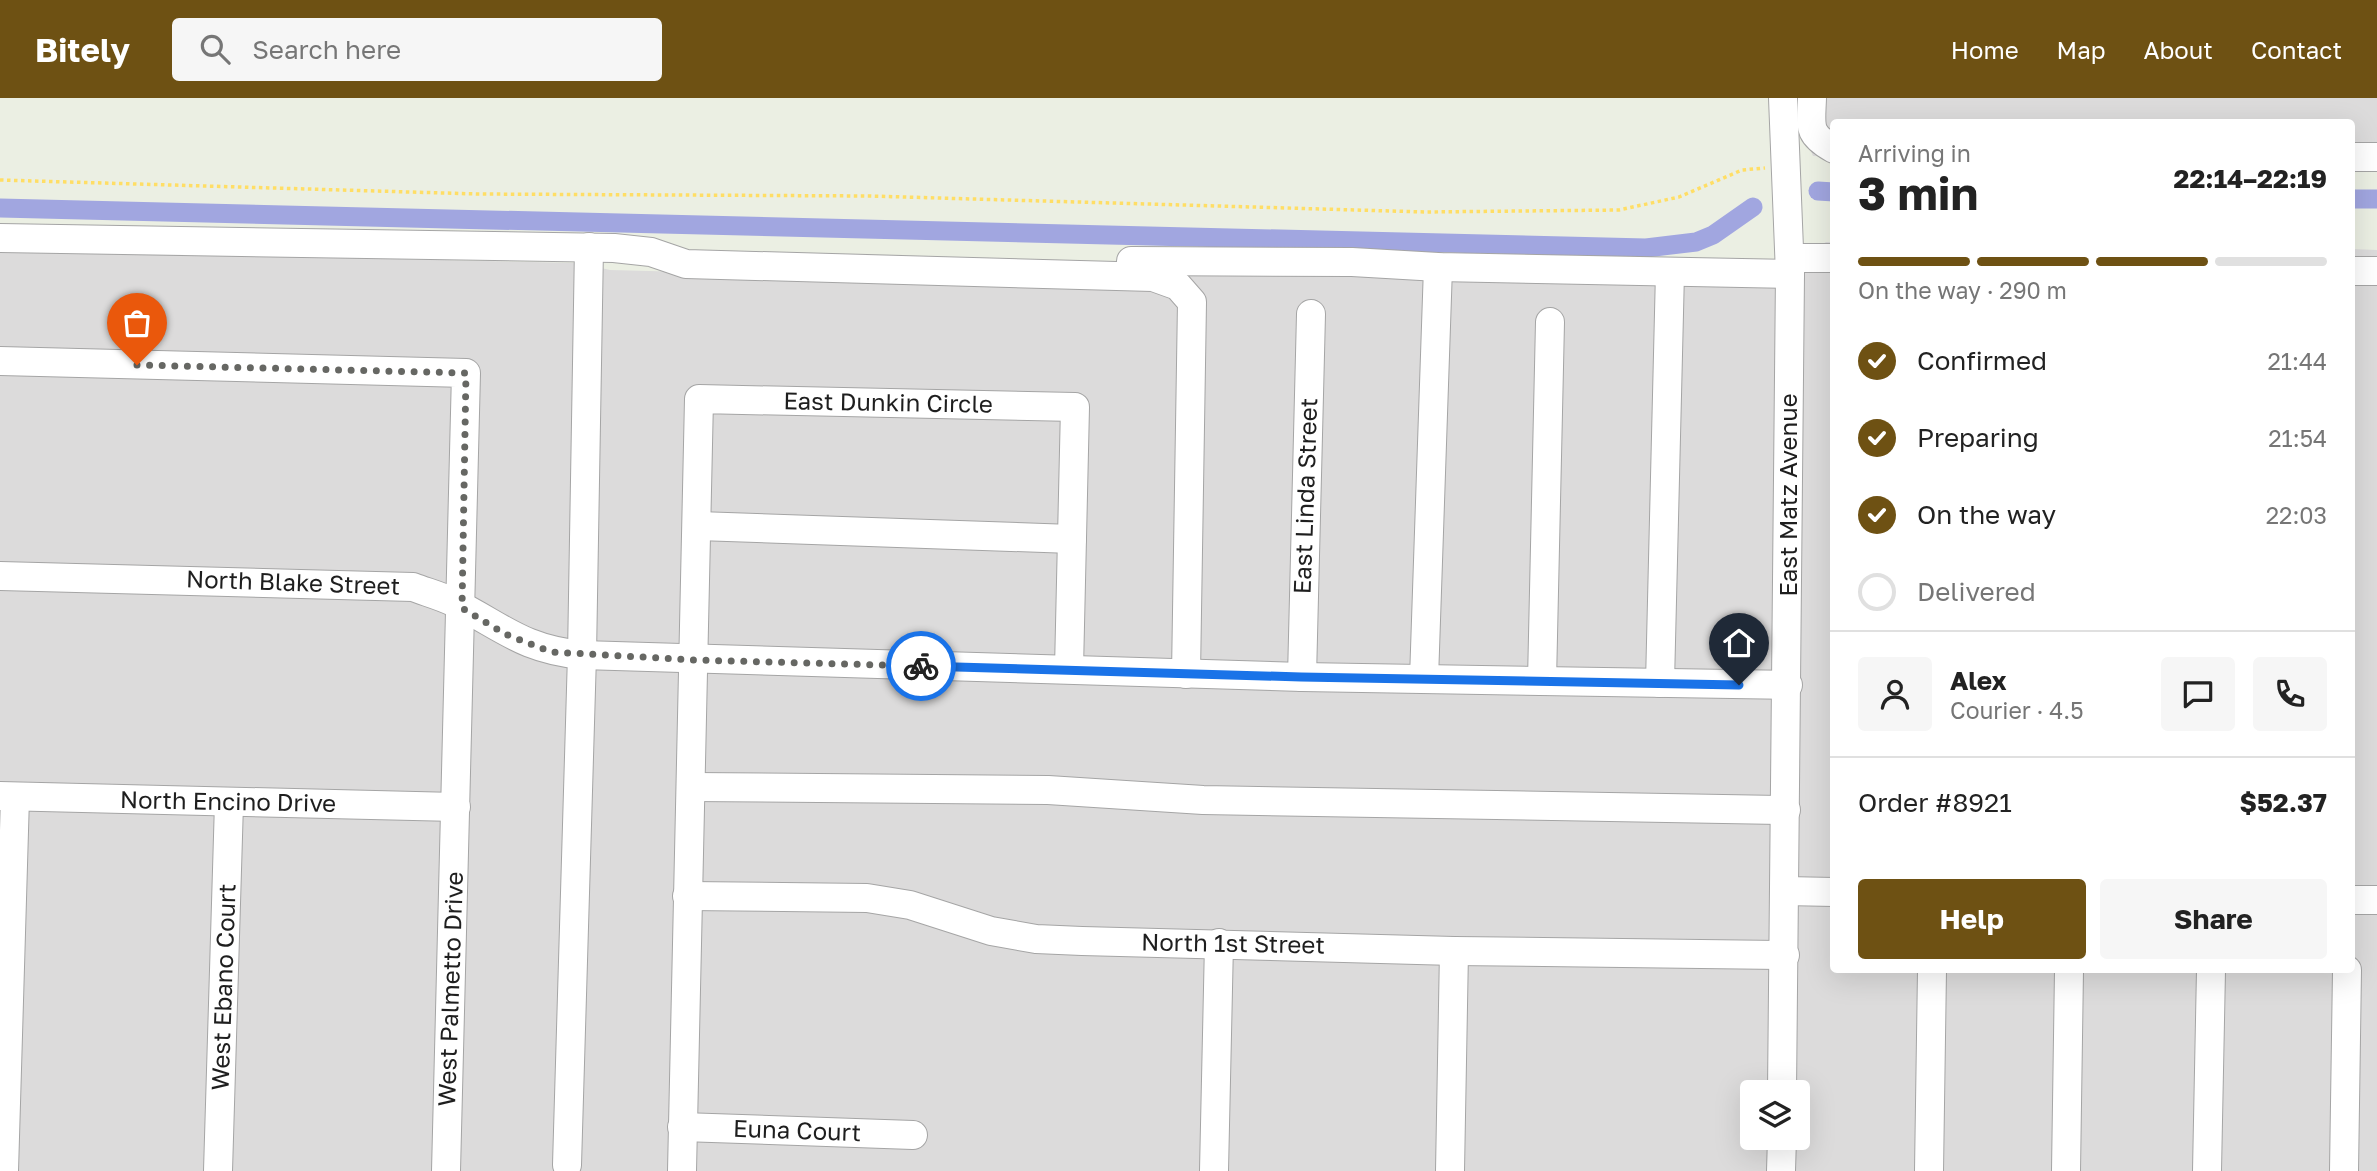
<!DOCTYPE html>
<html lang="en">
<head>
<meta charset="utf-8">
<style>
  body { margin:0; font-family:"Golos Text",sans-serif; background:#f6f6f6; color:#222; height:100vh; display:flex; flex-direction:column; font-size:26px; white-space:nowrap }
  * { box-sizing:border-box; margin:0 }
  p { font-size:23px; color:#767676 }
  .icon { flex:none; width:38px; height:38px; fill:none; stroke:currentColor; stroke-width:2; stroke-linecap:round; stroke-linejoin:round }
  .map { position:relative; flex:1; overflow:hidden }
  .drawer { position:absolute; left:1830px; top:21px; width:525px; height:854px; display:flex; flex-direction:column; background:#fff; border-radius:7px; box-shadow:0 7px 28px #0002 }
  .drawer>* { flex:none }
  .tools { position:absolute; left:1740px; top:982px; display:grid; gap:14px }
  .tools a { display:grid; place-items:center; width:70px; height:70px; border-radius:7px; background:#fff; box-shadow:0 7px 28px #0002; font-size:35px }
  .pin { position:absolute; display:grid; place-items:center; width:60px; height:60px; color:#fff; margin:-72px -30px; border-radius:50% 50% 50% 0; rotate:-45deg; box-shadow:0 0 7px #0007 }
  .pin .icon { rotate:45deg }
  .courier { position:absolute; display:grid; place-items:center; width:70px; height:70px; margin:-35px; border:5px solid #1a73e8; border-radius:50%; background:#fff; color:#222; box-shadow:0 2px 9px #0007 }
  .overview em { font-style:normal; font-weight:700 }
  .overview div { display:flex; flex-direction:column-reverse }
  .overview { display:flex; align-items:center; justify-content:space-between; height:119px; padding:0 28px }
  h1 { font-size:46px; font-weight:700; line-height:52px }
  .bar { display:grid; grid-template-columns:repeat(4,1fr); gap:10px 7px; align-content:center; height:84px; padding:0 28px }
  .bar i { height:9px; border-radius:5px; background:#e0e0e0 }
  .bar .selected { background:#6e5113 }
  .bar p { grid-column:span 4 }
  .line { display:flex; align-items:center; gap:18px; padding:0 28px; border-top:2px solid #e0e0e0 }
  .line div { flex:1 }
  .round { display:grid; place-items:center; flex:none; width:74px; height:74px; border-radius:7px; background:#f6f6f6 }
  ol { padding:0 28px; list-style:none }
  li { display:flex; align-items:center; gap:21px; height:77px }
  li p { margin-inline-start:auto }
  li .icon { padding:7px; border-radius:50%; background:#6e5113; color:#fff; stroke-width:4 }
  li:last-child { color:#767676 }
  li i { width:38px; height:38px; border:4px solid #e0e0e0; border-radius:50% }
  .primary-button { display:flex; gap:14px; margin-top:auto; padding:14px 28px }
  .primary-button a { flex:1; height:80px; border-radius:7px; background:#6e5113; color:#fff; font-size:28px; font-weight:700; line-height:80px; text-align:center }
  .primary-button a+a { background:#f6f6f6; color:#222 }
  header { display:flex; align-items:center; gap:42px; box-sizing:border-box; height:98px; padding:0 35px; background:#6e5113; color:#fff }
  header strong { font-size:33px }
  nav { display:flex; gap:38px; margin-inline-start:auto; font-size:24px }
  .search { width:490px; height:63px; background:#f6f6f6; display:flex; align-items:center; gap:18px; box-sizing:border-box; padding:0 24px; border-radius:7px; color:#767676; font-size:26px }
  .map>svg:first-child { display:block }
</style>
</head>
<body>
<header>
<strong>Bitely</strong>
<div class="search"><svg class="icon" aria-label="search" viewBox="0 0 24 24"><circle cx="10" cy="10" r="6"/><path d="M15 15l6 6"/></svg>Search here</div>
<nav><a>Home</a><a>Map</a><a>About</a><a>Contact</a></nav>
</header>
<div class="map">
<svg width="2377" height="1073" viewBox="0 0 2377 1073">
  <rect width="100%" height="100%" fill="#ebefe3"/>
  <g fill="#dcdbdb" fill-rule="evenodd">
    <polygon points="1807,0 2377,0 2377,69 2352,69 2352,24 1834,24 1834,59 1813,58 1806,43"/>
    <path d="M 1826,144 L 1834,144 L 1834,872 L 2352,872 L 2352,151 L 2377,152 L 2377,1073 L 0,1073 L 0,152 L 579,165 L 610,172 L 1154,186 L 1207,173 L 1757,185 ZM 1752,994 L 1797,994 L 1797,1040 L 1752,1040 Z"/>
  </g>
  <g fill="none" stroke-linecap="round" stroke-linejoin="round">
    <g stroke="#a1a6e0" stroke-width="19">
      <polyline points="1818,93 1834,94"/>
      <polyline points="2352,101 2377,101"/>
      <polyline points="0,110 1646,150 1696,144 1713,137 1753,109"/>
    </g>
    <defs>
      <g id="minor">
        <path d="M 1812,0 C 1811,29 1807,36 1834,51"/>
        <polyline points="2352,59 2377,59"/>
        <polyline points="0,140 614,150 651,154 686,166 1153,179 1178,188 1192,204 1186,576"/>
        <polyline points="1790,160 1834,160"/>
        <polyline points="1131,163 1352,164 1438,169 1790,176"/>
        <polyline points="2352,173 2377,173"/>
        <polyline points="0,263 466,275 446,1073"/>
        <polyline points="698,428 1072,441"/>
        <path d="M 0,478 L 413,489 C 426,494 441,498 453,504 C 503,529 522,551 582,557 L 1302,579 L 1788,587"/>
        <polyline points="1302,579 1311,216"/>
        <polyline points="1424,581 1438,169"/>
        <polyline points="1542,583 1550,224"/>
        <polyline points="1660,585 1670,174"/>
        <polyline points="691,689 1048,692 1203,702 1786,712"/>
        <polyline points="0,698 456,709"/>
        <polyline points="1785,793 1834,794"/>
        <polyline points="687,798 867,800 910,807 991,833 1036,841 1082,843 1454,853 1785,857"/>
        <polyline points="2352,802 2377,802"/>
        <polyline points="1782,994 1790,176 1783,0"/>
        <polyline points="682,1029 913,1037"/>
        <polyline points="567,1067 582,557 589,149"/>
        <polyline points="4,1073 15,699"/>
        <polyline points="218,1073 229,705"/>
        <polyline points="682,1073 699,301 1075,309 1069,571"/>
        <polyline points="1214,1073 1219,845"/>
        <polyline points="1450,1073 1454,853"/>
        <polyline points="1781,1073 1782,1040"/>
        <polyline points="1929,1073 1932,872"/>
        <polyline points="2066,1073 2069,872"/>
        <polyline points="2207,1073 2211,872"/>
        <polyline points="2344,1073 2347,872"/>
      </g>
    </defs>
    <use href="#minor" stroke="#a5a5a5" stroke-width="30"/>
    <polyline stroke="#ffde65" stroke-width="3.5" stroke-dasharray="3.5 3.5" stroke-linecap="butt" points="0,82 478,96 869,98 1426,114 1619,112 1679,99 1742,72 1765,70"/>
    <use href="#minor" stroke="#fff" stroke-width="28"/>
  </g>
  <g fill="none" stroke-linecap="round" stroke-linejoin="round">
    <polyline stroke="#666763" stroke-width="7" stroke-dasharray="0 12.6" points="137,267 466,275 462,510 505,536 551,554 695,562 921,568"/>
    <polyline stroke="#1a73e8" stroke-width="9" points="921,568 1301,579 1739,587"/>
  </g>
  <g text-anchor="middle" stroke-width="5" stroke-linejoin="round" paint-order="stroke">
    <g font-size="24" fill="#1e1e1e" stroke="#fff">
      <text transform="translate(888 305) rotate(1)" y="8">East Dunkin Circle</text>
      <text transform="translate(1789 397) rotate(-90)" y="8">East Matz Avenue</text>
      <text transform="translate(1306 398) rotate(-88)" y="8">East Linda Street</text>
      <text transform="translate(293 485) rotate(2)" y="8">North Blake Street</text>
      <text transform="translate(228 704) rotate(1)" y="8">North Encino Drive</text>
      <text transform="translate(1233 846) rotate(1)" y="8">North 1st Street</text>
      <text transform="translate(224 889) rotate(-88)" y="8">West Ebano Court</text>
      <text transform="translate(451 891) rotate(-88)" y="8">West Palmetto Drive</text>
      <text transform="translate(797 1033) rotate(2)" y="8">Euna Court</text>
    </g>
  </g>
</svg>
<div class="tools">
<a><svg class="icon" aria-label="layers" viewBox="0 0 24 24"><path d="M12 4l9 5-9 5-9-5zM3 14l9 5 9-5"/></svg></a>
</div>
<div class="pin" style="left:137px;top:267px;background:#ea580c"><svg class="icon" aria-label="bag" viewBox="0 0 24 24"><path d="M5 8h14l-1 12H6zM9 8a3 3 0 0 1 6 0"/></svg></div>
<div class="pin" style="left:1739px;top:587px;background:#1f2937"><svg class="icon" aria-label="home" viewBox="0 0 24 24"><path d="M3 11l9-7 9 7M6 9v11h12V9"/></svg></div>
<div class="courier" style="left:921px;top:568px"><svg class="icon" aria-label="bike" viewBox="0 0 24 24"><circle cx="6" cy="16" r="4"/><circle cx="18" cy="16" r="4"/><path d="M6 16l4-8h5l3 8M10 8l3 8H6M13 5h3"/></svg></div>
<section class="drawer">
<div class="overview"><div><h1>3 min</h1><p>Arriving in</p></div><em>22:14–22:19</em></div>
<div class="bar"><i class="selected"></i><i class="selected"></i><i class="selected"></i><i></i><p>On the way · 290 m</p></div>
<ol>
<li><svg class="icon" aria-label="check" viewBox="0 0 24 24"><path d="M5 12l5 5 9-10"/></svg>Confirmed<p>21:44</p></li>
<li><svg class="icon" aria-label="check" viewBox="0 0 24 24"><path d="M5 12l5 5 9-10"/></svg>Preparing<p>21:54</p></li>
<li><svg class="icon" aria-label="check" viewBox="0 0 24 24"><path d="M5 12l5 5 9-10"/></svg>On the way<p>22:03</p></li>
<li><i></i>Delivered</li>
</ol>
<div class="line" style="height:126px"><a class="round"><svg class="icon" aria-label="person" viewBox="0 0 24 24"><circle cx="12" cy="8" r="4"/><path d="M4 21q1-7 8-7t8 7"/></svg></a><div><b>Alex</b><p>Courier · 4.5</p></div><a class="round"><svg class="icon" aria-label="chat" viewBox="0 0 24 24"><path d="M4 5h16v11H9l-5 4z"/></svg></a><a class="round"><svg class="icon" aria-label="phone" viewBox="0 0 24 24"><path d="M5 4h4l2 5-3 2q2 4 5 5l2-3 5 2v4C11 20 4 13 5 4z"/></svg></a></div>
<div class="line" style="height:91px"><div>Order #8921</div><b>$52.37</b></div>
<div class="primary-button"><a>Help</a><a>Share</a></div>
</section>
</div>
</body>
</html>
